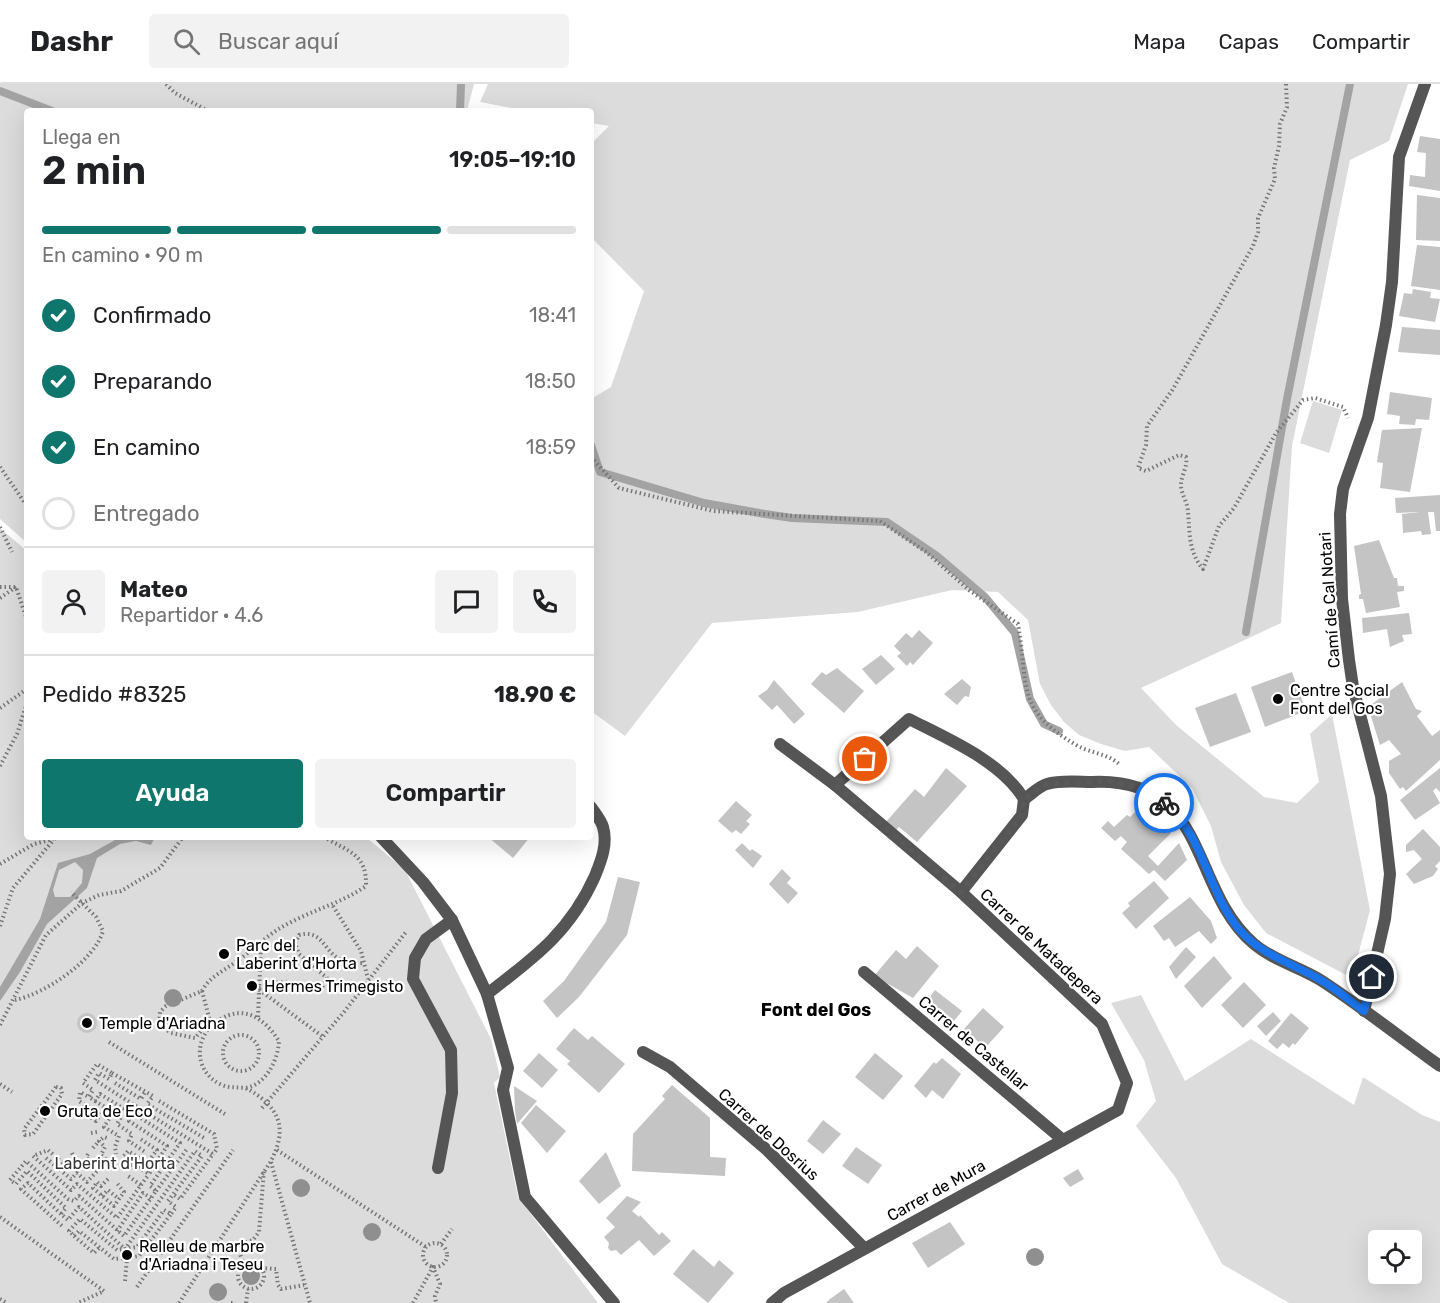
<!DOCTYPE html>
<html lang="es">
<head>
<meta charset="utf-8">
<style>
  body { margin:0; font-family:Rubik,sans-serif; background:#f2f2f2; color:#202124; height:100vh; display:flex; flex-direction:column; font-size:22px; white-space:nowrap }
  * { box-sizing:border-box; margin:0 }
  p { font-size:20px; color:#757577 }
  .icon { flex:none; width:33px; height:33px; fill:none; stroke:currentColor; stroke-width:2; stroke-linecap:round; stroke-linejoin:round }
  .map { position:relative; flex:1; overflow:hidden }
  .details { position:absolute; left:24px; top:24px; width:570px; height:732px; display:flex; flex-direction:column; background:#fff; border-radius:6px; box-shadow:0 6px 24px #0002 }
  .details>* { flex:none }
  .controls { position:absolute; left:1368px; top:1146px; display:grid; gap:12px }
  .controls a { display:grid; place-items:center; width:54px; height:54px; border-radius:6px; background:#fff; box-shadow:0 6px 24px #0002; font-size:30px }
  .pin { position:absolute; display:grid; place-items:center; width:51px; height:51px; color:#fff; margin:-26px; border:3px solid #fff; border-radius:50%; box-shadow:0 2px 6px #0007 }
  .courier { position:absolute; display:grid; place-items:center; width:60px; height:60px; margin:-30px; border:4px solid #1a73e8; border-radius:50%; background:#fff; color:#222; box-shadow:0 2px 8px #0007 }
  .summary em { font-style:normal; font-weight:600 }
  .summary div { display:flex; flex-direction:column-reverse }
  .summary { display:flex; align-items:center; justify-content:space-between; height:102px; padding:0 18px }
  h1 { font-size:39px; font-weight:600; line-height:45px }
  .bar { display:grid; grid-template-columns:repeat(4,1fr); gap:9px 6px; align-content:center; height:72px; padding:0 18px }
  .bar i { height:8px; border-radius:4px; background:#e0e0e0 }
  .bar .selected { background:#0f766e }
  .bar p { grid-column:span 4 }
  .line { display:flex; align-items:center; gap:15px; padding:0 18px; border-top:2px solid #e0e0e0 }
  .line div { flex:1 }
  .round { display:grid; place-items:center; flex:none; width:63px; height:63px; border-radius:6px; background:#f2f2f2 }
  ol { padding:0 18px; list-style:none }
  li { display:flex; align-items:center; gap:18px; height:66px }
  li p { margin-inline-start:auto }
  li .icon { padding:6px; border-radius:50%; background:#0f766e; color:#fff; stroke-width:4 }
  li:last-child { color:#757577 }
  li i { width:33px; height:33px; border:3px solid #e0e0e0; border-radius:50% }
  .primary-button { display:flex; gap:12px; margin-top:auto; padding:12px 18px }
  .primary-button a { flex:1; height:69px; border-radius:6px; background:#0f766e; color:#fff; font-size:24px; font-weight:600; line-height:69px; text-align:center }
  .primary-button a+a { background:#f2f2f2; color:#202124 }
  header { display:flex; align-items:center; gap:36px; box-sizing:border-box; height:84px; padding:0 30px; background:#fff; border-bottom:2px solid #e0e0e0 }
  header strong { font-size:28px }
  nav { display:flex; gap:33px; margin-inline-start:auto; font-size:21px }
  .search { width:420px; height:54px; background:#f2f2f2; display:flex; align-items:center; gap:15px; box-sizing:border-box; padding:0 21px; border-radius:6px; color:#757577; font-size:22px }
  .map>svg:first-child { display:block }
</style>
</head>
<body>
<header>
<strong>Dashr</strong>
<div class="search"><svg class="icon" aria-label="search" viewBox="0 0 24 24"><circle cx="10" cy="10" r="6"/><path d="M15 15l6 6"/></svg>Buscar aquí</div>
<nav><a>Mapa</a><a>Capas</a><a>Compartir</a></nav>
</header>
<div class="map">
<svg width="1440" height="1219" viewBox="0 0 1440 1219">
  <rect width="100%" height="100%" fill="#fff"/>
  <g fill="#dcdcdc" fill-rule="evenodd">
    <polygon points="0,0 474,0 467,27 27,27 27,459 0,435"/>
    <polygon points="488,0 1408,0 1389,57 1350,76 1292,362 1281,539 1141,604 1176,641 1264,713 1297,719 1319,698 1310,650 1332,630 1370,826 1352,894 1266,849 1244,821 1221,778 1211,742 1192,704 1149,663 1125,667 1101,660 1079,651 1064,638 1051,621 1040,600 1028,536 998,508 952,506 858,528 712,539 625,652 591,627 591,315 611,303 644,207 591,153 591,60 609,42 591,39 591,27 528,27 480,18"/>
    <polygon points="1313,317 1342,326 1329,369 1300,359"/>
    <polygon points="0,444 27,467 27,753 366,753 405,786 491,955 500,993 494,999 518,1113 598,1219 0,1219"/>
    <path d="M 1141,911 L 1185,997 L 1251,955 L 1354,1021 L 1363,993 L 1422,1031 L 1440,1038 L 1440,1219 L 1289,1219 L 1222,1180 L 1176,1094 L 1136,1042 L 1156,1017 L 1144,976 L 1111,919 ZM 1378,1156 L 1412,1156 L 1412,1190 L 1378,1190 Z"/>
  </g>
  <path fill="#a3a3a3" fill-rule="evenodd" d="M 131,753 L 154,755 L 151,761 L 136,757 L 120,760 L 97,774 L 87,804 L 47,840 L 20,888 L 0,917 L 0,903 L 40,835 L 58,779 L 90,770 L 115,756 ZM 75,778 L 83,786 L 82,799 L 70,813 L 55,813 L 53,806 L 59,786 Z"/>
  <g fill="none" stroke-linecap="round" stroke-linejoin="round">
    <g stroke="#a3a3a3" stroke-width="8">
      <polyline points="0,7 52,27"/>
      <polyline points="460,27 461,0"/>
      <polyline points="591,361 600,388 704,419 765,430 792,434 887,438 937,472 985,513 1015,549 1030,615 1044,640 1059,647"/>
      <polyline points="1246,548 1287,315 1350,0"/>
    </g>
  </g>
  <g fill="#c4c4c4">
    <polygon points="1420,52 1440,55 1440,107 1409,102 1410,91 1425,93 1426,69 1417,68"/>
    <polygon points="1417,111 1440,114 1440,157 1416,156"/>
    <polygon points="1417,161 1440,163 1440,206 1411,202"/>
    <polygon points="1413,205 1431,208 1430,214 1440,215 1435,238 1399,232 1404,209 1412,210"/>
    <polygon points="1402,243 1440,246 1440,271 1398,268"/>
    <polygon points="1390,308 1432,314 1429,336 1416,335 1415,341 1399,340 1400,332 1387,330"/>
    <polygon points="1422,344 1410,408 1380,404 1383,379 1377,378 1382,346"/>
    <polygon points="1440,411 1440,447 1436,447 1434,428 1428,428 1431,450 1422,451 1421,447 1403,449 1402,430 1420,428 1396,429 1395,414"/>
    <polygon points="1379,456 1394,494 1397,494 1398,502 1404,502 1404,507 1397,508 1400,523 1366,529 1363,515 1359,515 1359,511 1361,510 1354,462"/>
    <polygon points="1409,529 1412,550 1402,551 1404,557 1390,563 1387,545 1363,549 1362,534"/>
    <polygon points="919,546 933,559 913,581 910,578 907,582 897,572 901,569 894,562 906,549 912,554"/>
    <polygon points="881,571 895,585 876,601 862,585"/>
    <polygon points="837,584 864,607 844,629 811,600 822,588 826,591"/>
    <polygon points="1292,588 1306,627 1265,643 1251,603"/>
    <polygon points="962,595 971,603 969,613 965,612 957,621 944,610"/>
    <polygon points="774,596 805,630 794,640 777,621 772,626 758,612 767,606"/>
    <polygon points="1402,598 1416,625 1422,627 1417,632 1432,652 1440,646 1440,676 1406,707 1403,703 1400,705 1389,689 1389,677 1401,670 1389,656 1380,661 1368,623"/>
    <polygon points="1236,609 1251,648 1210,663 1195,624"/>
    <polygon points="946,684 967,702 917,758 899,743 894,748 885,739 915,705 924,713"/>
    <polygon points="1440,684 1440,708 1436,704 1433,707 1440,719 1415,736 1400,716"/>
    <polygon points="736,717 752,731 746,737 750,740 741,750 736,746 732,749 718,737"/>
    <polygon points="1137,726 1152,741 1158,735 1171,749 1148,772 1158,782 1179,759 1187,776 1165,797 1154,786 1149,790 1121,765 1127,758 1121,752 1115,757 1101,744 1108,737 1114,743 1127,731 1130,733"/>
    <polygon points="1423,745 1440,763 1440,777 1435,782 1438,785 1433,792 1414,800 1406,790 1422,775 1414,766 1406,768 1406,761"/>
    <polygon points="488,753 530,753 513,774"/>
    <polygon points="742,759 750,767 752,765 762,772 753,784 735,766"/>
    <polygon points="782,785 791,794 787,799 798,809 788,820 769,800"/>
    <polygon points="618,793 640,798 627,851 579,913 557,934 543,917 564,897 606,838"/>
    <polygon points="1154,797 1169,814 1136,845 1122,829 1130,822 1128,819"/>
    <polygon points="1190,813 1211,837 1217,854 1211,860 1199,847 1175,863 1169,854 1164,857 1153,842"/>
    <polygon points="917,862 939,882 913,914 874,892 896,866 906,875"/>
    <polygon points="1186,863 1196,873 1176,895 1169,883"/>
    <polygon points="1214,872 1232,894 1202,924 1184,902"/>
    <polygon points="1244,898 1266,921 1243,944 1221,921"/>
    <polygon points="935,906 962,927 953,938 927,917"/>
    <polygon points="983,924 1004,943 985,964 964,945"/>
    <polygon points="1273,928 1281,937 1266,952 1257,942"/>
    <circle cx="87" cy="939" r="10"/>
    <polygon points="1291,929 1309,944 1295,961 1293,959 1289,964 1283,959 1277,965 1268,957"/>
    <polygon points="574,944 588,956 592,952 625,980 599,1009 567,980 570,977 556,965"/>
    <polygon points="539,969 558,986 542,1004 523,987"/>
    <polygon points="875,969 903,992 883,1016 855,993"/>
    <polygon points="942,974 961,990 943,1015 932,1006 926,1014 914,1002 934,978 936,980"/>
    <polygon points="672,1001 710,1034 710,1073 726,1074 725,1092 632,1087 633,1050 665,1015 662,1012"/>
    <polygon points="514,1002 537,1017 517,1040 515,1027"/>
    <polygon points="536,1021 566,1047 547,1069 521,1039"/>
    <polygon points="823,1036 841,1050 823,1070 807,1057"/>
    <polygon points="856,1063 882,1081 868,1100 842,1082"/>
    <polygon points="606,1068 621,1102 599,1120 579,1097"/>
    <polygon points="1078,1085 1084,1095 1070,1103 1063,1094"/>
    <polygon points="627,1112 641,1118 632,1127 639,1133 640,1131 659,1151 662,1148 671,1157 654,1172 639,1156 621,1171 616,1166 611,1167 608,1164 609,1159 604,1153 615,1143 606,1134"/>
    <polygon points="950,1138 965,1160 928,1184 912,1159"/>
    <polygon points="693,1165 714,1183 719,1176 734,1189 708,1219 673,1190"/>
    <polygon points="844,1205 854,1219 826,1219 830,1215"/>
  </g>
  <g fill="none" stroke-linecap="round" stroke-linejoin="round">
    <g stroke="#777" stroke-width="4" stroke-dasharray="1.5 3" stroke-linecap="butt">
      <polyline points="166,0 175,9 208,27"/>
      <path d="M 1286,0 L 1287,23 L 1280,40 L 1279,62 L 1274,84 L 1275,95 L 1258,134 L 1258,148 L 1253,162 L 1173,305 L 1147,342 L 1146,361 L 1138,384 L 1146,387 L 1179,371 L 1186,373 C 1188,383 1181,391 1181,401 C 1181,410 1188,419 1188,428 C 1190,449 1188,467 1203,485 L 1219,442 L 1234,424 L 1276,349 L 1303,316 L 1315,314 L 1343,323 L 1348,334"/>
      <path d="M 591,373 L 619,404 L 713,427 L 880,437 L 926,468 L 969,506 L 1018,540 C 1029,604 1015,626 1078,662 C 1091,669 1109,670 1120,681"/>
      <polyline points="0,383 27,422"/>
      <polyline points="0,443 12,468"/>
      <polyline points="0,503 16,503 27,536"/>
      <polyline points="0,514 16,503"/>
      <polyline points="0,624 27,605"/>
      <polyline points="0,682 17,650 27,619"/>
      <polyline points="0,780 34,760 53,755"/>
      <polyline points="333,822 361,867 368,895"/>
      <polyline points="0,842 13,804 56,753"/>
      <path d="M 202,907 C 210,892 224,887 237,877 C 252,867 266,852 282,843 C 309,827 340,820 366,802 C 367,770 349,768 324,753"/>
      <polygon points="202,907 210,937 195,954 171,949 159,940 160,928 166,922"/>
      <path d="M 15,916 C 45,910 95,876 103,847 L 96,833 L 71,808"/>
      <polyline points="258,933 261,861"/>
      <polyline points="0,941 46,851 82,819 99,811 121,807 160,784 183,753"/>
      <circle cx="241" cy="969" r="18"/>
      <path d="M 322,952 L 258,905 C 279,895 293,896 313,908 L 322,904 L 327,894 L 299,870 L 295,859 L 299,851 C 330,843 321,883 363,879"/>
      <polyline points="109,958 225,1030"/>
      <polyline points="112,989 153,1012 147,1020 206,1055"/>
      <polyline points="115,999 141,1015 145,1008"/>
      <polyline points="0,1000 12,1008"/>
      <polygon points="56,1003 61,1004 62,1010 33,1050 25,1051 24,1045"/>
      <polyline points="95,1017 121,1033 117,1040 132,1050 129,1057 145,1068"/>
      <polyline points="159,1017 214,1050 217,1065 213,1070"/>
      <polyline points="262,1024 344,928 406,848"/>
      <polyline points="80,1026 96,1037 100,1031 79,1017 80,1008 89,1013"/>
      <polyline points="150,1031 213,1070 180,1115 174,1111"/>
      <polyline points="109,1035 104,1043 119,1052 115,1063 116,1070"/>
      <polyline points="91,1049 97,1048"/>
      <polyline points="93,1064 99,1057"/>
      <polyline points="277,1066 426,1163"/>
      <polyline points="72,1069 76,1078 69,1084 48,1066 33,1072 71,1106 77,1100 117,1134 141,1101 128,1092"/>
      <polyline points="88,1070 86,1073 89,1077"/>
      <polyline points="124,1072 128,1067 147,1079 157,1066 139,1054"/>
      <polyline points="46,1074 71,1095 77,1089 87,1098 99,1085 103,1086"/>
      <polyline points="106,1075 101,1071 105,1063 99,1057 104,1053 107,1054"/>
      <polyline points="271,1078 310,1219"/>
      <polyline points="87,1085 83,1082 89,1077 99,1085"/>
      <polyline points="108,1095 101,1102 97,1098 93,1104 114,1122 124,1108 116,1098"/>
      <polyline points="141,1101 149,1090"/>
      <polyline points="156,1107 187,1065"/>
      <polyline points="102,1112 108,1106 119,1115"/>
      <polyline points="61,1130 28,1099 21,1105 62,1142"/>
      <polyline points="0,1133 104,1207 78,1219"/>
      <polyline points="117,1147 143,1109 151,1114"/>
      <polyline points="74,1152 94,1169 99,1164"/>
      <circle cx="435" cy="1171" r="12"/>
      <polyline points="441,1160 452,1145"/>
      <polyline points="127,1174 114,1175 79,1147 74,1152 69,1147 80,1135 117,1166 125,1165 195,1067 202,1072 168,1117 176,1123 171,1130"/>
      <circle cx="251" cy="1192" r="13"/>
      <polyline points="244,1181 240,1170 241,1160 253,1156 259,1148 264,1086"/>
      <polyline points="261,1184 276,1185 278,1201 281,1205 304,1201"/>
      <polyline points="125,1197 127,1174 139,1172 171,1130 164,1126 137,1163 125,1165 79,1123 68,1136 61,1130 66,1124 27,1087 16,1100 10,1096 26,1077 68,1115 74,1117 79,1112 124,1152 156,1107 150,1102 180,1059 139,1033 142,1026 95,996 99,989 109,995 112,989 97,980 83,999 93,1006 89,1013 95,1017 100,1010 132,1030 129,1037 167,1062 149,1090 135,1081 130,1081"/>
      <polyline points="137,1203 233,1066"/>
      <polyline points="0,1215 7,1219"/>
      <path d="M 179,1219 L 271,1077 C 284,1051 284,1032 260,1013 C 256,1010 249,1005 244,1004 C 236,1003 229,1004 222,1001 C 193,988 193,952 219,936 C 244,920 264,934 279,957 C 278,976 266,1001 245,1004"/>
      <polyline points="231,1219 234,1219"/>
      <polyline points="246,1219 248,1205"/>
      <polyline points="413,1219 433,1183 440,1200 435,1212 436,1219"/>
    </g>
    <g stroke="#555" stroke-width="12">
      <polyline points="780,660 835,701"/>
      <path d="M 487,910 C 534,874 570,848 595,792 C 601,777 608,760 603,743 C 601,736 595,729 591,723"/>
      <polyline points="438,1084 452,1009 451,966 413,895 415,874 426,855 452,836"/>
    </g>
    <g stroke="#555" stroke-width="12">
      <path d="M 1024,715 C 1031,711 1039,702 1047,700 C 1060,696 1079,698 1092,698 C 1211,693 1188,804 1254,860 C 1274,877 1300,883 1322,897 C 1362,923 1401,954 1440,982"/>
      <polyline points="381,753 423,798 452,836 487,910 508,984 503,1006 525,1113 614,1219"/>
      <polyline points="961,808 1022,731 1024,715"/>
      <polyline points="864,888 1063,1056"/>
      <polyline points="1364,927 1385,835 1390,790 1381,712 1353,603 1349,576 1342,515 1340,430 1343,405 1368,334 1386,241 1392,198 1399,73 1425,0"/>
      <polyline points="643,968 670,983 767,1066 864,1164"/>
      <path d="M 772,1219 L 784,1209 L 1118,1026 L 1127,999 L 1102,940 L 961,808 L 835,701 L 909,635 C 948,655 1001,677 1024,715"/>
    </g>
  </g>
  <g fill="#8f8f8f">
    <circle cx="173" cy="914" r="9"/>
    <circle cx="301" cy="1104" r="9"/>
    <circle cx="372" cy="1148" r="9"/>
    <circle cx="1035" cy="1173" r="9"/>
    <circle cx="251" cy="1192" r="9"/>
    <circle cx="218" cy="1208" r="9"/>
  </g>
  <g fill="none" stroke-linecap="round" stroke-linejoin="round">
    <polyline stroke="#595959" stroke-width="6" stroke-dasharray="0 10.8" points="865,675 835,701 961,808 1022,731 1024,715 1047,700 1111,697 1140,704 1164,719"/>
    <path stroke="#1a73e8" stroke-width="8" d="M 1164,719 C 1204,751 1207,806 1238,844 C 1259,870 1291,879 1319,895 C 1335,904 1349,916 1364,927 L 1372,893"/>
  </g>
  <g fill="#000" stroke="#fff" stroke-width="2">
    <circle cx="1278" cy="615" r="6"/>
    <circle cx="224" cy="870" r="6"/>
    <circle cx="252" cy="902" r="6"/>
    <circle cx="87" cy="939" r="6"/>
    <circle cx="45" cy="1027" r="6"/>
    <circle cx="127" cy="1171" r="6"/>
  </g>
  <g text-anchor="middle" stroke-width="4.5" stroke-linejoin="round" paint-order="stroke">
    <g font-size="16" fill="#000" stroke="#fff">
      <text transform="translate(1329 516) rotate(-94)" y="6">Camí de Cal Notari</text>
      <text transform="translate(1042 862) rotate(43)" y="6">Carrer de Matadepera</text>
      <text transform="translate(974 959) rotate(40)" y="6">Carrer de Castellar</text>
      <text transform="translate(769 1050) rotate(42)" y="6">Carrer de Dosrius</text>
      <text transform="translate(936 1106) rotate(-29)" y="6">Carrer de Mura</text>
    </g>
    <g font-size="16" fill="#000" stroke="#fff" text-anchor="start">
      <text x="1290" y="612">Centre Social<tspan x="1290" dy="18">Font del Gos</tspan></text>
      <text x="236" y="867">Parc del<tspan x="236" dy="18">Laberint d'Horta</tspan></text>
      <text x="264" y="908">Hermes Trimegisto</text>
      <text x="99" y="945">Temple d'Ariadna</text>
      <text x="57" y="1033">Gruta de Eco</text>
      <text x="139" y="1168">Relleu de marbre<tspan x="139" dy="18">d'Ariadna i Teseu</tspan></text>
    </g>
    <g font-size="16" fill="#333" stroke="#fff">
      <text x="115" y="1085">Laberint d'Horta</text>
    </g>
    <g font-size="18" font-weight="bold" fill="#000" stroke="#fff">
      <text x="816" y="932">Font del Gos</text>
    </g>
  </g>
</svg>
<div class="controls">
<a><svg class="icon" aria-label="locate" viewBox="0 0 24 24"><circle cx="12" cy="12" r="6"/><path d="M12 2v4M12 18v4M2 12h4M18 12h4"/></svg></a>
</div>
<div class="pin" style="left:865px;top:675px;background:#ea580c"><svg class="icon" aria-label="bag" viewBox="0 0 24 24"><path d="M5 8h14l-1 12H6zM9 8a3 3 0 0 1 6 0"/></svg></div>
<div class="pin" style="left:1372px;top:893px;background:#1f2937"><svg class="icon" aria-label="home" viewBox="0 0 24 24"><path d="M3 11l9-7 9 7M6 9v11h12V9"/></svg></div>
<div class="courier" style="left:1164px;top:719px"><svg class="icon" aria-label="bike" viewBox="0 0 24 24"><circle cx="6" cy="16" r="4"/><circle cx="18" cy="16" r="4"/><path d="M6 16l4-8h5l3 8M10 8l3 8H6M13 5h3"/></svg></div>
<section class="details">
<div class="summary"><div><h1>2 min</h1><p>Llega en</p></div><em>19:05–19:10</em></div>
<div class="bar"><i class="selected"></i><i class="selected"></i><i class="selected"></i><i></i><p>En camino · 90 m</p></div>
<ol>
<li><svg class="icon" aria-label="check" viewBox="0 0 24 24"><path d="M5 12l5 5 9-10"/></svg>Confirmado<p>18:41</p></li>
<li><svg class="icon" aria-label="check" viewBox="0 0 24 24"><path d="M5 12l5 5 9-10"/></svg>Preparando<p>18:50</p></li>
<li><svg class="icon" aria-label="check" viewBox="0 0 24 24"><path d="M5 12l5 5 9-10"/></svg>En camino<p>18:59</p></li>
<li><i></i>Entregado</li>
</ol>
<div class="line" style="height:108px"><a class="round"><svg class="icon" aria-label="person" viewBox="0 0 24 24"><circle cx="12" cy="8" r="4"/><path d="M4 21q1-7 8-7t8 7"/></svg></a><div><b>Mateo</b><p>Repartidor · 4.6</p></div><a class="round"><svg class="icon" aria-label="chat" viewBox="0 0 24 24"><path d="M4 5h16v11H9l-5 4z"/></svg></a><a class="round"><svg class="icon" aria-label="phone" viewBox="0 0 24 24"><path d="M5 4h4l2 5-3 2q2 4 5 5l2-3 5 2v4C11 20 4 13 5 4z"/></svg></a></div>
<div class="line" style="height:78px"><div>Pedido #8325</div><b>18.90 €</b></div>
<div class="primary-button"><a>Ayuda</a><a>Compartir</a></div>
</section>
</div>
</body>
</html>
